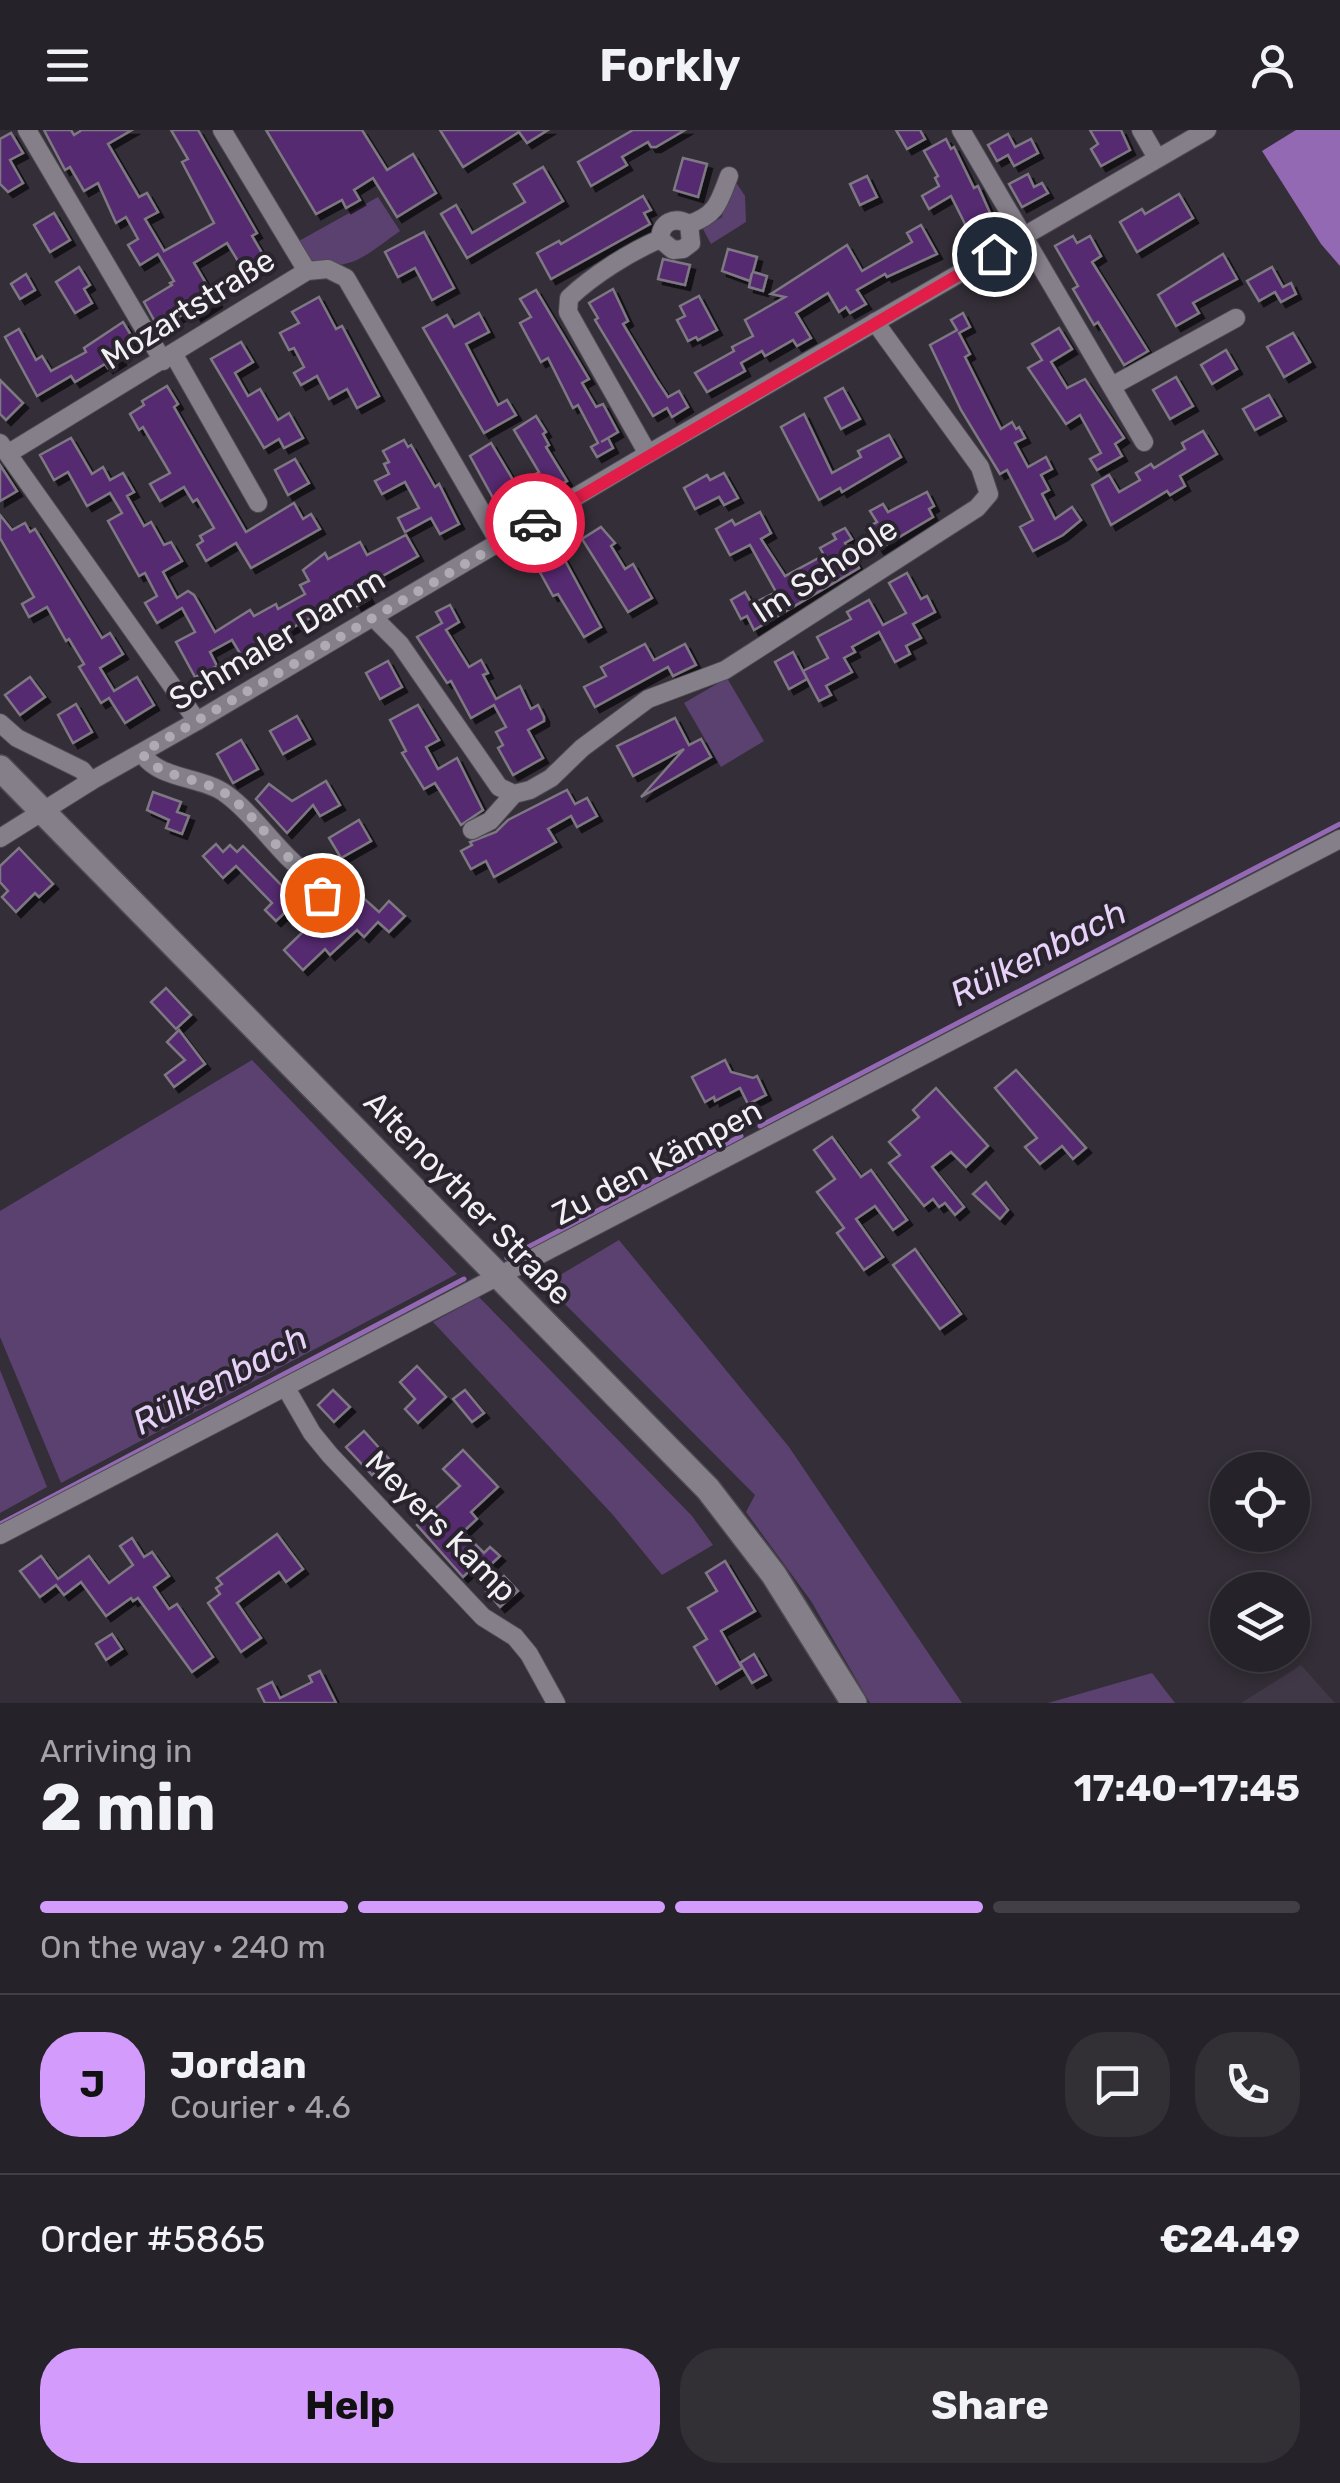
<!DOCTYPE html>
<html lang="en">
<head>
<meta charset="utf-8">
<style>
  body { margin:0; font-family:Rubik,sans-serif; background:#322f35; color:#f1f3f6; height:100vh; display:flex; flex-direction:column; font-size:38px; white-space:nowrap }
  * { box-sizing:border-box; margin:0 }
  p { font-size:32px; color:#a4a4a8 }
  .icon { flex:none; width:55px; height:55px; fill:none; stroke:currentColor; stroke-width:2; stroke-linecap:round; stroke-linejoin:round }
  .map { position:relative; height:1573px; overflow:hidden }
  .drawer { display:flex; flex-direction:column; background:#262229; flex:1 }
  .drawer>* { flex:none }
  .tools { position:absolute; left:1210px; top:1322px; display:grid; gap:20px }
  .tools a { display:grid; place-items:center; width:100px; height:100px; border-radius:50%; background:#262229; box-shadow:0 5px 15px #0003,0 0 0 2px #423f46; font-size:50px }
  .pin { position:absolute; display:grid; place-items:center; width:85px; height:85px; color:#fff; margin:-42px; border:5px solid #fff; border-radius:50%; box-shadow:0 2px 10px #0007 }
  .courier { position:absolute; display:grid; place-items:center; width:100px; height:100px; margin:-50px; border:8px solid #e11d48; border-radius:50%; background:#fff; color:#222; box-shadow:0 2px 12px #0007 }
  .headline em { font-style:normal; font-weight:700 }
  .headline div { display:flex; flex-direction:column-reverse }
  .headline { display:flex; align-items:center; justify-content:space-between; height:170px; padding:0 40px }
  h1 { font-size:65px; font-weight:700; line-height:75px }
  .bar { display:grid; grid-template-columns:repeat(4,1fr); gap:15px 10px; align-content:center; height:120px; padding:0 40px }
  .bar i { height:12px; border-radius:8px; background:#423f46 }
  .bar .selected { background:#d39cfc }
  .bar p { grid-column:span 4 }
  .line { display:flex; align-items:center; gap:25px; padding:0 40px; border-top:2px solid #423f46 }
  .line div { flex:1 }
  .round { display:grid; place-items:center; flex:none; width:105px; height:105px; border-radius:40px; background:#322f35 }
  .button { display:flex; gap:20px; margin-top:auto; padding:20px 40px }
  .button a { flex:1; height:115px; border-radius:40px; background:#d39cfc; color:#111; font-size:40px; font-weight:700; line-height:115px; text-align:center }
  .button a+a { background:#322f35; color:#f1f3f6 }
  header { display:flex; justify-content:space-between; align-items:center; height:130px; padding:0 40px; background:#262229; font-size:45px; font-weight:700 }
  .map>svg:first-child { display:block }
</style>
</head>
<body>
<header><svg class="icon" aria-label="menu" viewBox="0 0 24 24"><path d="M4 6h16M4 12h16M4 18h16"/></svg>Forkly<svg class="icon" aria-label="person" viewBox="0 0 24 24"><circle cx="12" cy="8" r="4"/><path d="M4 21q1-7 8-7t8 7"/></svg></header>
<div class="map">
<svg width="1340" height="1573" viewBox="0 0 1340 1573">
  <defs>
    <filter id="shadow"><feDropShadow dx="5" dy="5" stdDeviation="0" flood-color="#0009"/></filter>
  </defs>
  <rect width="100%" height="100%" fill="#332e37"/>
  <polygon fill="#403846" points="1301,1535 1335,1573 1241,1573"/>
  <g fill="#5b416f">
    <polygon points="735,51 745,66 746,92 711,114 703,99 722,87 730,53"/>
    <path d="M 378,67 L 400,101 C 367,124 346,148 305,127 L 297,112 Z"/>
    <polygon points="727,548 764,611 721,637 684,573"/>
    <polygon points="252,930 457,1144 61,1353 0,1207 0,1081"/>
    <polygon points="619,1110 789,1317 962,1573 870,1573 811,1471 746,1382 755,1365 545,1154"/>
    <polygon points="479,1167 692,1386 713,1415 662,1445 613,1385 433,1192"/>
    <polygon points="0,1240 47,1357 0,1383"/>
    <polygon points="1152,1543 1175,1573 1048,1573"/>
  </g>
  <polygon fill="#9469b3" points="1296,0 1340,0 1340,136 1321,114 1262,21"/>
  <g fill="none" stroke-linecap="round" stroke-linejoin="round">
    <g stroke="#9469b3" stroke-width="5">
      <polyline points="760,996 1340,694"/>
      <polyline points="507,1128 741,1006"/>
      <polyline points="0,1394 464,1149"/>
    </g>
  </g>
  <g fill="#542b70" stroke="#7e7882" stroke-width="2.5" filter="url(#shadow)">
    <polygon points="44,0 71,0 74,5 82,0 132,0 108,14 139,67 147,63 158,82 145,89 164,121 214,93 182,32 188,29 171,0 198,0 257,103 252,106 268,133 247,146 227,113 194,133 217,172 196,186 192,179 159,199 144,172 172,155 170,153 174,151 158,124 140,135 128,115 138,109 126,87 116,93 98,53 84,61 70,37 65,40"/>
    <polygon points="266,0 362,0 387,40 413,24 436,63 397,87 373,48 354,60 360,70 346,78 342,70 316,84"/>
    <polygon points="440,0 548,0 527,13 519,2 463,37"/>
    <polygon points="633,0 685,0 656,17 651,17 648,12 622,27 627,35 591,56 578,32"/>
    <polygon points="896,0 920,0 925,9 907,19"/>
    <polygon points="1090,0 1121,0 1130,20 1101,36 1091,19 1098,14"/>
    <polygon points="11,3 23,23 10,30 23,53 8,62 0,54 0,9"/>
    <polygon points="1008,4 1015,17 1031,9 1038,23 1014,36 1008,25 997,31 988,15"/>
    <polygon points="946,9 951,19 954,17 974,58 978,56 995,94 972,108 951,66 929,79 922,66 939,56 935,48 938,46 924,21"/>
    <polygon points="683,28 707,34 698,67 674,60"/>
    <polygon points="543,37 563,71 467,128 441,84 456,75 472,103 525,72 514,54"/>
    <polygon points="1028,44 1034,57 1042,53 1048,63 1022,77 1009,54"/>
    <polygon points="867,46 877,67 860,75 850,54"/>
    <polygon points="1179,64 1193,88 1137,122 1120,92 1142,79 1145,84"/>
    <polygon points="643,66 651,80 644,83 650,94 551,149 537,123 559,111 561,114"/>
    <polygon points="54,83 70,110 50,122 34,95"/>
    <polygon points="921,95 937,124 887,147 885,144 857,160 866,174 850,183 846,177 839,182 828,163 796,183 811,208 797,216 793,210 765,226 762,221 741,233 745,241 707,262 695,243 734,221 732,217 753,206 745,190 785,167 771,164 847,115 862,141 912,112 907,103"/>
    <polygon points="424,102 454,158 432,170 415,138 398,147 385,122"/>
    <polygon points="1073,106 1077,113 1090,106 1101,126 1092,132 1148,221 1124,235 1098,192 1094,195 1073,159 1078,156 1055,116"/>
    <polygon points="728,119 757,127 753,142 767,146 763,161 749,157 752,143 750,151 722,141"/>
    <polygon points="1223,124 1237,149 1193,173 1199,183 1176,196 1158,165"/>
    <polygon points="663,129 690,135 685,155 658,149"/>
    <polygon points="79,137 90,155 84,159 92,173 75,183 56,152"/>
    <polygon points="1272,137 1283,157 1291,153 1296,164 1281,172 1275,162 1259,171 1247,151"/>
    <polygon points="26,144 35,160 20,169 11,154"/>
    <polygon points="613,159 628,191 623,194 656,249 668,267 679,261 688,277 672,287 667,278 653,286 595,190 598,188 589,173"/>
    <polygon points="536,160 589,249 582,253 596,277 603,274 618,302 601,312 608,308 613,318 597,327 591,317 598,313 578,275 573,278 548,228 541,232 520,193 531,187 520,169"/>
    <polygon points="699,166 717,200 698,210 696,207 688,211 677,190 685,186 680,176"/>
    <polygon points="319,167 336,199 342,196 379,266 357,278 347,259 329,269 317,246 301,255 294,243 304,237 294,218 289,220 280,203 299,193 292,182"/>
    <polygon points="479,183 489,202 466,214 498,275 507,270 516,285 484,303 423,198 447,185 454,197"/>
    <polygon points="963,183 970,197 959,203 970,224 965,227 1001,299 1012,292 1016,299 1019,297 1025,308 1015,313 1028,337 1046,327 1052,339 1041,345 1049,360 1042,364 1055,389 1072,377 1081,390 1063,405 1033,421 1020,397 1033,390 1007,340 1000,344 961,280 930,215 957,200 951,190"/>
    <polygon points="123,192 134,210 116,221 121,230 108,238 105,234 75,252 71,246 37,266 5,207 19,199 36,230 42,226 51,241 86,222 84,218"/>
    <polygon points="1059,198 1072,219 1051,232 1067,258 1085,249 1124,308 1115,314 1122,326 1097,340 1090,329 1101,323 1080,285 1066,294 1028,238 1042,230 1032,214"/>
    <polygon points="1293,203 1310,232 1284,247 1267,217"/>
    <polygon points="241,212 253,232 235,243 248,266 260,259 278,290 289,283 303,308 284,318 279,309 264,318 211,229"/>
    <polygon points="1226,220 1237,239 1212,254 1201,235"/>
    <polygon points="1176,247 1193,276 1170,289 1153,260"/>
    <polygon points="0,250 23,273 6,290 0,284"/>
    <polygon points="167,256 178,274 174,277 246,402 294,373 303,389 311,384 320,399 251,438 236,413 206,431 197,415 203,411 200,406 214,398 197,369 193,372 184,357 160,371 150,354 170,343 143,297 139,300 130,284 144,275 142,271"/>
    <polygon points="843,258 860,289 841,299 825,268"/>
    <polygon points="1269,265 1281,286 1255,300 1243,279"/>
    <polygon points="804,284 832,343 861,327 858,321 889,305 901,327 842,362 840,358 819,370 781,297"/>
    <polygon points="536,286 546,302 543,304 549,315 546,317 567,351 546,363 544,360 503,386 470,326 491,313 516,355 519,354 539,342 514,300"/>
    <polygon points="1203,301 1217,324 1180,346 1185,356 1170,365 1167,361 1111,395 1092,355 1109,345 1119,362 1140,350 1136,343 1151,334 1154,338 1185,319 1182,313"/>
    <polygon points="71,308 92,344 103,337 110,350 123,343 134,362 127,366 144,396 151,392 164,415 171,412 182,431 163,442 177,468 188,461 194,465 215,502 250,480 254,486 276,474 278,479 305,464 300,455 309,451 303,440 325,423 328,429 360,412 367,425 406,405 418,426 363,457 369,469 357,476 352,466 241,525 232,510 210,522 217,536 195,547 176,512 195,502 182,478 157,493 145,473 157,466 145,443 139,446 108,391 122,383 110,363 87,376 68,342 54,350 40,325"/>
    <polygon points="404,310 408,317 411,315 435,357 439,354 459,394 440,404 431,388 405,402 398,388 419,378 405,352 382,364 375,351 389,344 384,334 389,332 383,321"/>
    <polygon points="295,329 309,353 288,365 275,340"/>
    <polygon points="0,335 17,361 0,371"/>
    <polygon points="724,343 738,368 724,375 719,367 695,379 684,358 707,345 710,350"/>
    <polygon points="927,362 934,376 929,379 933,387 879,419 866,398 877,392 870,381 883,374 888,382"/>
    <polygon points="760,382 771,403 761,409 785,446 824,425 820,418 836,409 833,404 845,398 852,409 845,413 859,438 754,500 747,486 741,489 731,470 745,462 752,474 776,462 750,415 730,425 716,399 732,390 735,395"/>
    <polygon points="0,385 12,400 25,393 30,402 35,399 102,508 110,503 123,524 100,538 114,561 137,547 154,575 125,593 109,568 101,573 79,537 84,534 69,509 66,511 47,477 29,487 22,474 34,467 0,408"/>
    <polygon points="601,397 615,413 611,416 625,439 633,434 652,468 628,482 582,409"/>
    <polygon points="561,423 601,497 584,507 558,464 553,466 537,437"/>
    <polygon points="907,443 921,469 927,466 935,482 913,494 921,508 906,516 910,524 895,532 879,502 852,517 855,522 844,528 852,542 826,556 831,565 819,571 803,541 828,528 817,507 851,489 847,482 869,470 883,495 906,483 889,453"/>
    <polygon points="450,475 459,492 446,500 469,537 481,530 488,543 483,545 496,569 520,556 531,579 538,575 544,587 544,591 528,600 543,628 513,645 498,618 503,615 496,602 506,597 494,575 471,588 451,551 447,553 417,507 442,493 436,482"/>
    <polygon points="645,514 654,530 685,514 696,535 673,546 668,537 595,577 584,557 606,546 601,537"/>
    <polygon points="793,522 807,549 789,559 775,532"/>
    <polygon points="388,531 402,557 380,569 366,543"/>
    <polygon points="30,547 45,567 20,585 5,565"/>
    <polygon points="76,574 92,602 73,613 58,585"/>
    <polygon points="418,575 439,610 426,617 438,639 457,628 483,680 461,695 435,653 424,659 402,623 406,621 390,590"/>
    <polygon points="297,586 310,609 283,624 270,601"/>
    <polygon points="675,588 689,615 701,609 711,627 641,667 684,619 633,646 617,616"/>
    <polygon points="241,610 258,639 233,653 217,624"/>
    <polygon points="326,651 340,675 320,686 313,675 287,703 256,669 269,654 292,671"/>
    <polygon points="567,660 575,674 587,668 597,686 577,697 571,686 548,699 556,712 494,747 486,731 471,739 461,721 472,715 470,712 496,702 508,690"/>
    <polygon points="153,662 181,672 177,682 189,686 182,704 166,698 169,690 147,680"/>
    <polygon points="359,690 371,711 341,728 329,708"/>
    <polygon points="216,714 223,722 230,715 237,722 243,716 286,760 282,764 293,775 276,791 265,780 272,773 236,736 223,748 203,726"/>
    <polygon points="19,718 53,754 39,767 35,763 16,782 2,767 8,761 0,752 0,736"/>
    <polygon points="360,765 379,782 389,771 405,786 389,802 378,792 364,807 357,800 330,825 325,819 303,840 284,820 310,795 321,807"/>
    <polygon points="166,858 191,885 176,899 151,872"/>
    <polygon points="179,900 205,934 174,957 165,945 185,930 167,912"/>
    <polygon points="725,930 731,942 753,948 757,946 766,965 748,974 740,958 715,971 714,967 705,972 692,947"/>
    <polygon points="1016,940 1086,1018 1073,1029 1062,1016 1040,1034 1025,1017 1037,1008 995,958"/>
    <polygon points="936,958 988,1016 966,1037 951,1022 932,1037 964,1077 955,1085 945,1073 939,1077 933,1069 924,1076 889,1033 900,1025 889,1012 919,987 913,980"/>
    <polygon points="832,1007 861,1047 871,1040 907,1090 893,1100 875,1076 856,1089 883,1127 864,1140 837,1103 844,1098 817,1062 835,1049 814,1020"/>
    <polygon points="986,1052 1008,1080 1000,1089 973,1064"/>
    <polygon points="915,1119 961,1184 940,1199 893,1135"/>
    <polygon points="417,1236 446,1267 418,1293 405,1279 415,1269 400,1252"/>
    <polygon points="333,1260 350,1277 334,1292 318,1275"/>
    <polygon points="465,1260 484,1283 472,1292 453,1269"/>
    <polygon points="364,1301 389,1329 372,1345 346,1317"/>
    <polygon points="463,1320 498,1357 471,1382 477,1389 463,1402 484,1423 490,1417 500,1426 485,1440 478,1433 463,1447 417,1395 460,1356 443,1339"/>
    <polygon points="277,1404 303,1439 286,1452 279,1442 237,1473 261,1508 241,1522 208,1473 220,1464 216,1458 222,1454 217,1448"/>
    <polygon points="132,1408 144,1427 152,1422 169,1446 154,1457 169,1479 177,1474 213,1527 192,1542 138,1468 133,1471 131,1468 106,1486 81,1452 64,1465 56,1455 40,1467 20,1441 41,1426 58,1449 89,1426 109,1453 133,1435 120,1416"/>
    <polygon points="725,1431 755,1481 721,1501 742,1538 716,1554 694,1517 707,1509 688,1478 717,1461 706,1443"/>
    <polygon points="504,1446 518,1461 500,1477 486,1461"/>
    <polygon points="112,1504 122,1519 106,1530 96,1514"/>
    <polygon points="754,1524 766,1545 752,1553 740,1533"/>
    <polygon points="320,1541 336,1573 265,1573 258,1559 272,1552 280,1568 312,1552 309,1546"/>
  </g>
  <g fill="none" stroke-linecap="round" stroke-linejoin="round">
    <defs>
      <g id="minor">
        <polyline points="27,0 163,231"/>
        <polyline points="222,0 307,141"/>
        <polyline points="961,0 1144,312"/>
        <polyline points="1141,0 1157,28"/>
        <path d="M 689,94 C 717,85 719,72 729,46"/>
        <polyline points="174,225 258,373"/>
        <polyline points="1112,256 1236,188"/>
        <polyline points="0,313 197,591"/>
        <polyline points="9,323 307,141 328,139 346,148 499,412"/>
        <path d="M 648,324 L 568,182 L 569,168 C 593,145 630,122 660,109 L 673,120 L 683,119 L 691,113 L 689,94 C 674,86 661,92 660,109"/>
        <polyline points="373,487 400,514 499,657 514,664 530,660 551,648 582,618 648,569 725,540 977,378 989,364 980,337 875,192"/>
        <polyline points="0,593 17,608 82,640 91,651"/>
        <path d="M 142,623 C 158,650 202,646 226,664 C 258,687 278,725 312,747 L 324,738 C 338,742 343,750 334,763 L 322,765 L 314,760 L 312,747"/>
        <polyline points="472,700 490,691 514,664"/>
        <polyline points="0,708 91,651 197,591 648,324 1207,0"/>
        <polyline points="286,1258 312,1303 330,1325 483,1487 515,1507 529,1524 556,1573"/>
        <polyline points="0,1405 1340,709"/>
      </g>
      <polyline id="secondary" points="0,638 708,1359 774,1445 854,1573"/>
    </defs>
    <use href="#minor" stroke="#4e4a52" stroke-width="20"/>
    <use href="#secondary" stroke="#4e4a52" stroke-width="28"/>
    <use href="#minor" stroke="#857f8a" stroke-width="18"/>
    <use href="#secondary" stroke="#857f8a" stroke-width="25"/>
  </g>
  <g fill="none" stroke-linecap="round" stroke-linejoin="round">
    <path stroke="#afabb2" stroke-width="10" stroke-dasharray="0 18" d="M 322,765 L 314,760 L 312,746 C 278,725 258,687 226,664 C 202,647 158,649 142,623 L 535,393"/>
    <polyline stroke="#e11d48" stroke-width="12" points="535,393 994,124"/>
  </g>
  <g text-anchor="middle" stroke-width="8" stroke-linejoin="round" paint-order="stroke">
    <g font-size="32" fill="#f2eff5" stroke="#29242d">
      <text transform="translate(188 179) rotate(-32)" y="11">Mozartstraße</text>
      <text transform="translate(825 440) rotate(-33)" y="11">Im Schoole</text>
      <text transform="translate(277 509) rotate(-31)" y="11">Schmaler Damm</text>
      <text transform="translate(657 1032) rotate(-28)" y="11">Zu den Kämpen</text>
      <text transform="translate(468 1068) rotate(46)" y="11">Altenoyther Straße</text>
      <text transform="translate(441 1396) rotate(45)" y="11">Meyers Kamp</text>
    </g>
    <g font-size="35" font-style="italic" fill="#e7d1f9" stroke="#29242d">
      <text transform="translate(1038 823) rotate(-27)" y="12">Rülkenbach</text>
      <text transform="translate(220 1250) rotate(-28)" y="12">Rülkenbach</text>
    </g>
  </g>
</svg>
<div class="tools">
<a><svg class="icon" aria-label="locate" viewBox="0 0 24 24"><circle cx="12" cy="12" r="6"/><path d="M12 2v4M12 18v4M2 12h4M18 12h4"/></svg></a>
<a><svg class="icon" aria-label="layers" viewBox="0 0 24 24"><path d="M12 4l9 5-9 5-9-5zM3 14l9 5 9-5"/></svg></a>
</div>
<div class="pin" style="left:322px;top:765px;background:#ea580c"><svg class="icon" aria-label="bag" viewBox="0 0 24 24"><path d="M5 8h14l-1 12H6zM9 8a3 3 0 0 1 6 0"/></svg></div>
<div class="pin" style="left:994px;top:124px;background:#1f2937"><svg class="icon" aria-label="home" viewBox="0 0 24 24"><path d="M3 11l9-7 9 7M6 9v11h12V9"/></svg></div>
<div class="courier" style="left:535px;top:393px"><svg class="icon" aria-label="car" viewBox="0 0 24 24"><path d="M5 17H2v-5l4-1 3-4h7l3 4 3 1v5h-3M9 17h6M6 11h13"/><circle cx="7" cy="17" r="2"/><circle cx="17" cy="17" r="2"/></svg></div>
</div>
<section class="drawer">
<div class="headline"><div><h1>2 min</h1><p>Arriving in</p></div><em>17:40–17:45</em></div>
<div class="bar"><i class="selected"></i><i class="selected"></i><i class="selected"></i><i></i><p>On the way · 240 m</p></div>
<div class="line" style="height:180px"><b class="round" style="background:#d39cfc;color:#111">J</b><div><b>Jordan</b><p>Courier · 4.6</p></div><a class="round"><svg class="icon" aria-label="chat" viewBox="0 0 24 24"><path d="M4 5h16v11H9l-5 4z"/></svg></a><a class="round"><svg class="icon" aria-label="phone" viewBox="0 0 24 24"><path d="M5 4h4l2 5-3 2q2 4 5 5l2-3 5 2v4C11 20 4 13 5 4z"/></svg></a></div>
<div class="line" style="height:130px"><div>Order #5865</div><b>€24.49</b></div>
<div class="button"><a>Help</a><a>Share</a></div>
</section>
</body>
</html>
